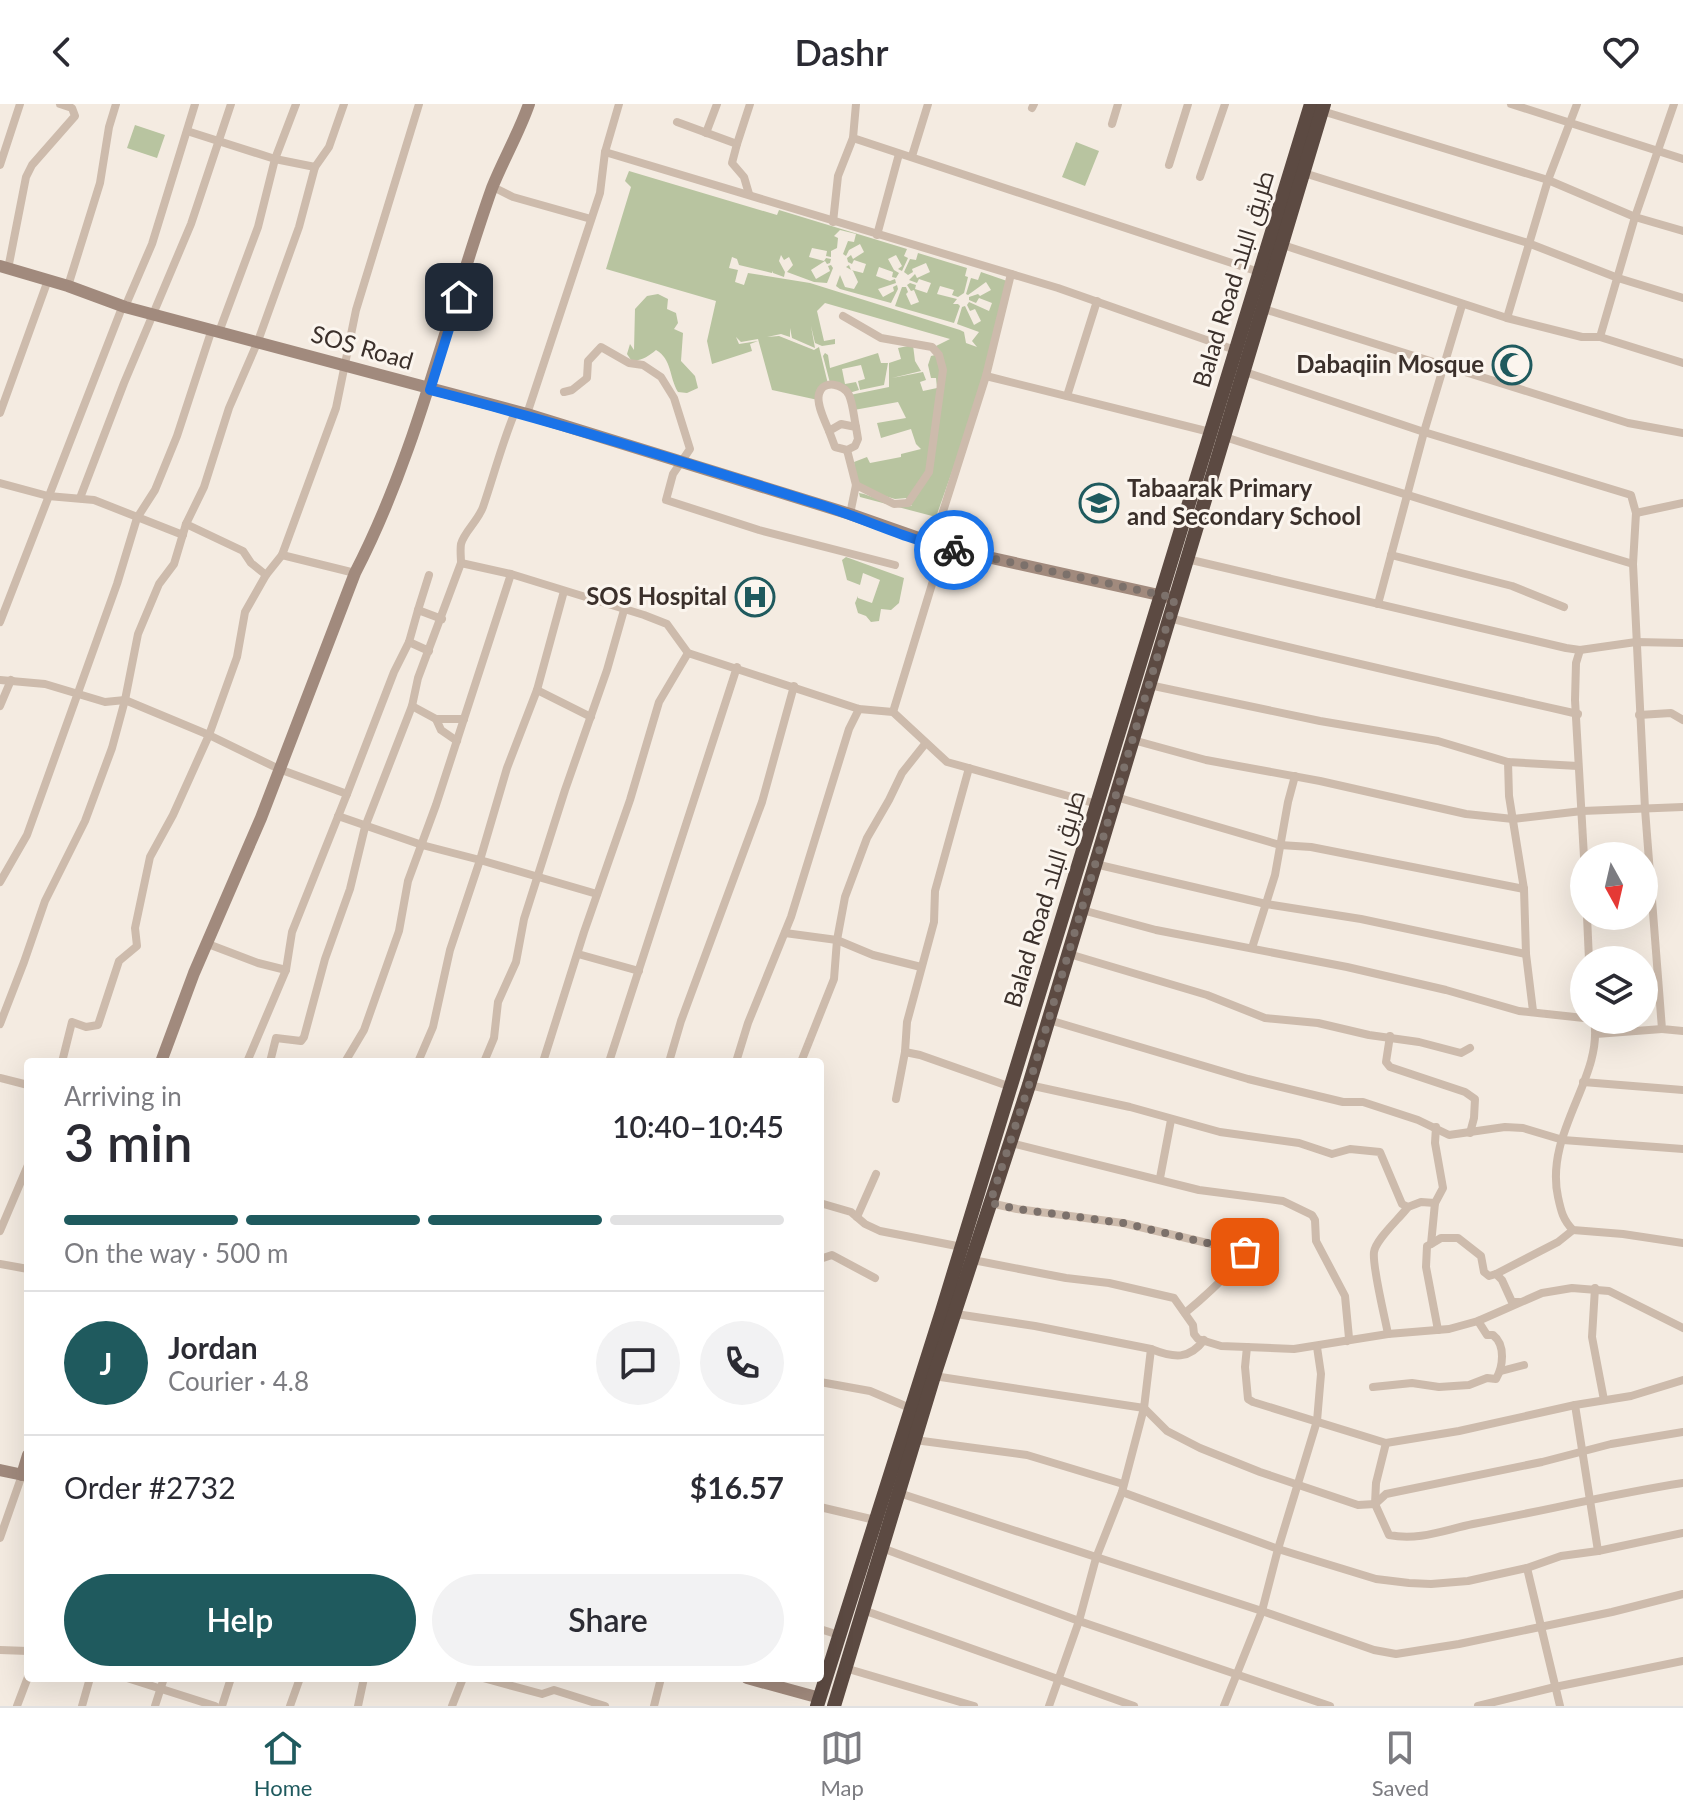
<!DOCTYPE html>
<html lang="en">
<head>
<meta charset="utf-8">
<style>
  body { margin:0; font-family:Lato,Cairo,sans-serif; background:#f2f2f3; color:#2b2b33; height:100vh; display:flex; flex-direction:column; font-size:30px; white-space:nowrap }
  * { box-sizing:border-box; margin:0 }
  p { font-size:26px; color:#7c7c81 }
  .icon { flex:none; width:44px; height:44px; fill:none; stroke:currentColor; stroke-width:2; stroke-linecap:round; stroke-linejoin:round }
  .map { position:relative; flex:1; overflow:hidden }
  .details { position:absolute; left:24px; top:954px; width:800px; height:624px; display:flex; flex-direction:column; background:#fff; border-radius:8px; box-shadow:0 8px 32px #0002 }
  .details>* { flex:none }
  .needle { width:52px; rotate:172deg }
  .buttons { position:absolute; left:1570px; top:738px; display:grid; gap:16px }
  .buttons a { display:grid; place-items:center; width:88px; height:88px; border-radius:50%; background:#fff; box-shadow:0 8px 32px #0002; font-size:40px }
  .pin { position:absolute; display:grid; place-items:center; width:68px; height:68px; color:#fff; margin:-34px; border-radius:16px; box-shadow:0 4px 12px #0006 }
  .courier { position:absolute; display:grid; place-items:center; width:80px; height:80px; margin:-40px; border:6px solid #1a73e8; border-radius:50%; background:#fff; color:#222; box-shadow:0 2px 10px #0007 }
  .overview em { font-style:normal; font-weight:600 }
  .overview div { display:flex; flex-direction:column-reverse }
  .overview { display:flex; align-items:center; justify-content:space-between; height:136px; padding:0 40px }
  h1 { font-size:52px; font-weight:600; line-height:60px }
  .bar { display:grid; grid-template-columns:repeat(4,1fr); gap:12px 8px; align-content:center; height:96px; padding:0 40px }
  .bar i { height:10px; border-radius:6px; background:#e1e1e2 }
  .bar .on { background:#1f5a5e }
  .bar p { grid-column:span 4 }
  .line { display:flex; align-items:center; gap:20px; padding:0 40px; border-top:2px solid #e1e1e2 }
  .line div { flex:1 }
  .round { display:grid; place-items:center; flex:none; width:84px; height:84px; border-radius:42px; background:#f2f2f3 }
  .cta { display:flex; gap:16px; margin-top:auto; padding:16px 40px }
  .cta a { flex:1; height:92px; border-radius:48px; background:#1f5a5e; color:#fff; font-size:32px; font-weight:600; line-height:92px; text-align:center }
  .cta a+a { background:#f2f2f3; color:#2b2b33 }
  header { display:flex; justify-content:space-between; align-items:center; height:104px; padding:0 40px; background:#fff; font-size:36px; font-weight:600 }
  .menu { display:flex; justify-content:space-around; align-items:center; height:112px; border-top:2px solid #e1e1e2; background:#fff; font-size:22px; color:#7c7c81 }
  .menu a { display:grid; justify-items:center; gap:4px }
  .menu .on { color:#1f5a5e }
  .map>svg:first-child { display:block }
</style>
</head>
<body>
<header><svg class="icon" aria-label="back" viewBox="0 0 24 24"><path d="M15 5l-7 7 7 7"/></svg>Dashr<svg class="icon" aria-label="heart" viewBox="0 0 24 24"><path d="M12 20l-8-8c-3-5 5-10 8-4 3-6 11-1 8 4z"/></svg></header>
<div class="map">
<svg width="1683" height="1602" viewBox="0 0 1683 1602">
  <rect width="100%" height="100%" fill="#f4ebe1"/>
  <g fill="#b8c4a0">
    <polygon points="135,21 165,31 157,54 127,44"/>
    <polygon points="1076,38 1099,47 1085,82 1062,73"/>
    <polygon points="629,67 777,111 779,106 907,145 904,152 908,154 902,167 898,165 902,162 896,151 888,155 894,166 899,169 896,174 892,173 893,168 879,163 876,172 890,177 895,175 896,179 878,185 883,193 894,187 893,183 897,181 898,185 891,199 840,185 836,182 840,171 845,183 854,185 858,178 853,167 846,163 849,161 851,166 863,169 866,160 854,156 852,160 848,158 847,154 851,151 853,155 864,148 860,140 849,146 846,152 843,150 848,137 854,138 856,130 840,126 834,132 838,134 837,144 831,147 831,153 826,152 827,147 812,144 809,153 824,157 826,154 831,155 830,159 827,160 825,157 811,166 816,175 830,167 828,162 831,161 833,164 827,179 814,178 787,168 793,161 789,153 784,156 781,151 779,157 785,168 784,173 773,169 773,167 772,169 739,161 737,155 732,153 729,164 738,166 735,178 744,181 748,169 810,179 960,226 964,228 966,239 977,243 972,237 979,228 957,220 962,203 965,202 974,221 981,217 975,205 970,207 967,201 969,198 989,207 992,199 979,194 976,199 969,196 969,193 978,190 980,192 991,186 986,178 968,191 966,190 971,174 978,176 981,168 1010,178 994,249 936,413 860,393 859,389 864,390 897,402 912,402 905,396 907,394 895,395 857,384 854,358 867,353 870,359 901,353 901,350 921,345 916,340 911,325 881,334 877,319 906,314 898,298 854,306 850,291 889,283 889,259 901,255 898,244 913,241 915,257 921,267 892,274 923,268 926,276 920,278 923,287 937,284 936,274 931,274 928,261 931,252 939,250 936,242 950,235 825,199 817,207 824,237 835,235 835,240 822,242 815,239 811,222 815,244 792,234 790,224 790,233 781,230 767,233 779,232 814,246 819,243 828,280 818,296 772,286 758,235 741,238 736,233 739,240 758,237 750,240 752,247 712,260 707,237 716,197 606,165 631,83 625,77"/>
    <polygon points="918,149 967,164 965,172 968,173 964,189 958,193 952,191 954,186 940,182 937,190 957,195 953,200 958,200 960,202 954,219 895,202 902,183 906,183 908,188 906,190 911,201 919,198 914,186 911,187 907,181 910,179 916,181 915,185 927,189 931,179 919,175 917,179 909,176 915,170 917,174 930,168 926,159 912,165 913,168 908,171 904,168 910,155 916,156"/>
    <path d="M 658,190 L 668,195 L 667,205 L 676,209 L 678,219 L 674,225 L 683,229 L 681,257 L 695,272 L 698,284 L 687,289 L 678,288 C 669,273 672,255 656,246 C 649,252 640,258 631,256 L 627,250 L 630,240 L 634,246 L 635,205 L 647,192 Z"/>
    <polygon points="825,249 828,251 830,264 878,249 881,259 888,259 884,281 860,286 858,277 865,275 861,261 842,265 845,280 856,278 859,286 849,289 830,279 823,252"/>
    <polygon points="846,453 904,474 899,499 891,506 881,505 879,517 871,518 866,512 858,509 855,499 858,492 858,494 872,499 880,476 863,469 860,481 847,476 842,456"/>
  </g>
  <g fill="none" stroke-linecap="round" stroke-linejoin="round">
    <g stroke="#cdbbac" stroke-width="8">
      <polyline points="1511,0 1683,55"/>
      <polyline points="1032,4 1034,0"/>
      <polyline points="1322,7 1548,76 1635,113 1683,127"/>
      <polyline points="677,18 737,40 732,59 744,73 749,90"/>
      <polyline points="1112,20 1118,0"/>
      <polyline points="187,27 275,55 315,63"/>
      <polyline points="706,29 717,0"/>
      <polyline points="853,34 1259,168"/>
      <polyline points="737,40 750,0"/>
      <polyline points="605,48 1058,184 1235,246"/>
      <polyline points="912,52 928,0"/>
      <polyline points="0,61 20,0"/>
      <polyline points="1169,61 1188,0"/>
      <polyline points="1304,69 1528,139 1618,174 1683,194"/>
      <polyline points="1200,73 1225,0"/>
      <polyline points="493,83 513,93 591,115"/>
      <polyline points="833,118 838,72 853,34 856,0"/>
      <polyline points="877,131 899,50"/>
      <polyline points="1283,141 1507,214 1582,233 1600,233 1683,259"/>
      <polyline points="8,165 26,73 32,61 75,12 72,4 60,0"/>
      <polyline points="68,182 100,79 109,23 116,0"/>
      <polyline points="125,203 152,140 195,0"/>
      <polyline points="1264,205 1628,319 1683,329"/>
      <polyline points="843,212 881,234 932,243 939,251 943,266 929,368 908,399 894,400 856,381"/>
      <polyline points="1507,214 1548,76 1577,0"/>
      <polyline points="219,228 258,123 275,55 296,0"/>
      <polyline points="1600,233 1635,113 1674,0"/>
      <polyline points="1245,268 1424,328 1631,391 1636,409 1633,460 1645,705 1662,925 1683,927"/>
      <polyline points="986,272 1210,328"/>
      <polyline points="564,288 572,286 587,274 588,257 601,243 629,259 643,261 661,273 674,294 690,345 673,370 666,396 759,426 895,461"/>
      <polyline points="1067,292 1097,197"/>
      <polyline points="0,309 48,176"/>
      <polyline points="527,310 600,89 605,48 619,0"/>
      <polygon points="841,320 856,323 858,335 855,342 847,346 835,343 829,327"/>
      <path d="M 829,327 C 825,317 816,300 819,290 C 823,275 844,280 849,291 C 853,300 854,314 856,323"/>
      <path d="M 1225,333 C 1360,377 1497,419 1633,460"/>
      <polyline points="847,346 856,381 850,410"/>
      <polyline points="0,379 48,392 94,396 183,431"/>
      <polyline points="80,394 124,279 191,120 231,0"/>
      <polyline points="1636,409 1683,399"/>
      <polyline points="186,420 243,447 251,459 266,471 282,451 355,469"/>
      <polyline points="933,439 986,272 1011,170"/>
      <polyline points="282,451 336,304 356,206 419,0"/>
      <polyline points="1391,451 1512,482 1564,503"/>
      <polyline points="1187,455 1566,544 1580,546 1636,538 1683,539"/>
      <polyline points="461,459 511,470 644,511 667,520 688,549 859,605 893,608 947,658 1097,700"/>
      <polyline points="1378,500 1424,328 1462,201"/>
      <polyline points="418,506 429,471"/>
      <path d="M 1169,514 C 1305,548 1441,579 1578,610"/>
      <polyline points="0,518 123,201"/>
      <polyline points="1580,546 1576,559 1575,596 1584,753"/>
      <polyline points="429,547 409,538 418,506 442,515"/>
      <polyline points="0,576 45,580 105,598 125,596 209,631 279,665 347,690 292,828 286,866 247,958"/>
      <polyline points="1149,581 1320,617 1438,637 1508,658 1578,662"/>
      <polyline points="537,586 591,613"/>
      <polyline points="0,602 11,576"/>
      <polyline points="412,602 436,615 441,626 457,637"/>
      <polyline points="893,608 933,477 947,444"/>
      <polyline points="1639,611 1671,609 1683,616"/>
      <polyline points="436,615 464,615"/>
      <polyline points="1133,636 1206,656 1320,677 1466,710 1513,715 1582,707 1683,703"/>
      <polyline points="1508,658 1509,692 1524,785 1526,850 1533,907"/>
      <polyline points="347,690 394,568 409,538"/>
      <polyline points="1116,693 1280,741 1311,743 1524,785"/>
      <polyline points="338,712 422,741 480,756 507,664 537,586 564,487"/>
      <polyline points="1095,760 1266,800 1361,815 1526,850"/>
      <polyline points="0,778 27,731 117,480 137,414 155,386 177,332 212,225"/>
      <polyline points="1082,806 1156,826 1347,863 1446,886 1519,907 1584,914"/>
      <polyline points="1587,812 1589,856"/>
      <polyline points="785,829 837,836 834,875 801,958"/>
      <polyline points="208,840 258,859 286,866"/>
      <polyline points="1252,844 1275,771 1288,698 1295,672"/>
      <polyline points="578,850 639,867"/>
      <polyline points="1069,850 1207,891 1265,914 1318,919 1369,931 1419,938 1461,949 1470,944"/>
      <polyline points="921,863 873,851 837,836 845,793 867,734 889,696 902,669 925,640"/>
      <polyline points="1049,916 1248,975 1343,998 1363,998 1418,1016 1449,1031 1505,1023 1523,1024 1563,1036 1683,1045"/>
      <path d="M 1594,916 C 1604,973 1544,1028 1558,1093 C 1561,1107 1563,1116 1573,1126 L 1623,1130 L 1683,1139"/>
      <polyline points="0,920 24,858 45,797 85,717 112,644 125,596 138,530 159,480 174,460 186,420 204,383 229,304 258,237 299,123 315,63 329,43 344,0"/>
      <polyline points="1596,930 1662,925"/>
      <polyline points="1390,932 1386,958 1390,963 1465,988 1475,995 1474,1014 1470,1029"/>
      <polyline points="905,948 920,951 1011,983"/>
      <polyline points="62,958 72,918 86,923 98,921 119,857 137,842 135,824 150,753 173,711 209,631 237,553 245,508 266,471"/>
      <path d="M 270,958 L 276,934 L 301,937 L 304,933 L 325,855 L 350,785 L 365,723 L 412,602 L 418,574 L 461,459 C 461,453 460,446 461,440 C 464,428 478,417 483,403 C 494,371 502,339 515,308"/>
      <polyline points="345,958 364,926 399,827 408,777 436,701 511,470"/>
      <polyline points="418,958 433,923 450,846 480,756 597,790"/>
      <polyline points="484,958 494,934 498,898 516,858 524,815 565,686 607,566 624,506"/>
      <polyline points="543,958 584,828 630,696 659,598 688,549"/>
      <polyline points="609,958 737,563"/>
      <polyline points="669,958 681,917 762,698 794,582"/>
      <polyline points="736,958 748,919 791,813 849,625 859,605"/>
      <polyline points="0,974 28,981"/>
      <polyline points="1583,978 1683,986"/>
      <polyline points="1029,981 1130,1003 1220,1028 1299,1039 1332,1050 1350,1045 1380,1048 1402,1100 1408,1103 1421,1098 1435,1099"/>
      <polyline points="896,995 905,948 907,918 934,818 935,787 969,664"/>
      <polyline points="1436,1023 1435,1039 1443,1084 1435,1099 1431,1140 1427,1142 1426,1163 1438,1226"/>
      <polyline points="1011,1039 1199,1086 1283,1097 1312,1111 1315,1116 1316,1137 1345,1192 1349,1234 1347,1237"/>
      <polyline points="1160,1074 1171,1016"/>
      <polyline points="820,1099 851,1108 865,1120 880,1127 962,1143"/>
      <polyline points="990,1099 1017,1105 1123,1119 1245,1148"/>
      <polyline points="857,1113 876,1070"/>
      <polyline points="0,1127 28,1061"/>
      <polyline points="1431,1140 1441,1134 1458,1134 1481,1152 1484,1168 1489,1172 1496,1170 1502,1176 1512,1198 1519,1198"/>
      <polyline points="820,1155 832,1151 875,1174"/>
      <polyline points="973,1156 1066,1174 1109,1179 1174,1194 1193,1221 1194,1230 1198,1235 1221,1242 1294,1245 1388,1230 1449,1225 1478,1217 1542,1189 1572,1184 1609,1187 1683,1224"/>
      <polyline points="0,1160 28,1165"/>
      <polyline points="1496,1170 1558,1138 1573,1126"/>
      <polyline points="1595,1184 1592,1233 1604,1296"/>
      <path d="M 1185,1209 C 1208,1190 1243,1158 1255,1132"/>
      <path d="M 956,1210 L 1035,1222 L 1151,1245 C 1174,1254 1189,1256 1204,1236"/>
      <path d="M 1388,1230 C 1385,1214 1372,1162 1374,1148 C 1376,1135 1399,1115 1408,1103"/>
      <polyline points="1247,1243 1245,1263 1248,1295 1253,1298 1386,1339 1459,1327 1575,1301 1631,1292 1683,1276"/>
      <polyline points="1501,1267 1524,1261"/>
      <polyline points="934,1272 1144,1304 1151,1245"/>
      <polyline points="820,1278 870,1287 910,1304"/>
      <path d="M 1373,1283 L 1412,1279 L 1439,1283 L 1469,1281 L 1487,1274 L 1496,1275 C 1503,1263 1506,1241 1493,1231 L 1487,1231 L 1478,1217"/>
      <polyline points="1575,1301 1598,1447"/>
      <polyline points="915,1336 1027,1351 1123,1380"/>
      <path d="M 1386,1339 L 1376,1379 L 1375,1400 L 1389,1431 C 1419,1437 1444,1426 1473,1420 C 1543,1407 1612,1390 1683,1379"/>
      <polyline points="1122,1388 1278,1445 1376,1475 1409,1479 1431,1480 1468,1477 1527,1464 1561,1452 1598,1447 1683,1429"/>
      <polyline points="899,1389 1262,1507 1374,1546 1396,1550 1459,1540 1612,1508 1683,1490"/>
      <polyline points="820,1403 875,1416"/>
      <polyline points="0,1434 22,1371"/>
      <polyline points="882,1444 1079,1517 1330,1602"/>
      <polyline points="1527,1464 1560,1602"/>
      <polyline points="863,1506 1134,1602"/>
      <polyline points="820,1525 839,1531"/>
      <polyline points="0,1546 28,1547"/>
      <polyline points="845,1564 974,1602"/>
      <polyline points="127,1574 215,1602"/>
      <polyline points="483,1574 542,1590 554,1586 605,1602"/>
      <polyline points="17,1602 28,1573"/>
      <polyline points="82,1602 90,1574"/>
      <polyline points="155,1602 164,1574"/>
      <polyline points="222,1602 231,1574"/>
      <polyline points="290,1602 300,1574"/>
      <polyline points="358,1602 364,1574"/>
      <polyline points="452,1602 463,1574"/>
      <polyline points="654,1602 661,1574"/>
      <polyline points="1049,1602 1079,1517 1096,1454 1122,1388 1144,1304 1167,1327 1200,1344 1260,1368 1358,1401 1375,1400 1386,1390 1542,1358 1611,1340 1683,1328"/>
      <polyline points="1224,1602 1262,1507 1278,1445 1317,1317 1321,1270 1317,1243"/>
      <polyline points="1478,1602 1555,1583 1683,1557"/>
    </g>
    <g stroke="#a18a7d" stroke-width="12">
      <polyline points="0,162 68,182 125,203 527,310 850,410 947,444 1168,493"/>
      <path d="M 161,958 L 194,869 L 261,714 L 355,469 C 418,347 446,213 492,84 C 503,56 519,29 529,0"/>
      <polyline points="0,1366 28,1372"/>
      <polyline points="22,1371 28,1351"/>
      <polyline points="747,1574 820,1594"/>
    </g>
    <g stroke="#5c4a42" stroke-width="14">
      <polyline points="817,1602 942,1207 1311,0"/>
      <polyline points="834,1602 934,1272 1029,981 1324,0"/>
    </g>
  </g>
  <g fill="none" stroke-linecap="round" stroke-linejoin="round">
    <polyline stroke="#7c716b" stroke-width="8" stroke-dasharray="0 14.4" points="954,446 1175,494 1029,981 990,1099 1017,1105 1123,1119 1245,1148"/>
    <path stroke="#1a73e8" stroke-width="10" d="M 459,193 L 430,286 C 560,319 687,359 815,399 C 861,413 907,436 954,446"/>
  </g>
  <defs>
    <symbol id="mosque-ring" viewBox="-11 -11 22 22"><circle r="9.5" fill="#fbf5ee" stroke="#1f5a5e" stroke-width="1.5"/><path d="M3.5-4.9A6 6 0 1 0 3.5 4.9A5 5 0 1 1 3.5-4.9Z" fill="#1f5a5e"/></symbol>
    <symbol id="school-ring" viewBox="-11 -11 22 22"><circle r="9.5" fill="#fbf5ee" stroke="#1f5a5e" stroke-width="1.5"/><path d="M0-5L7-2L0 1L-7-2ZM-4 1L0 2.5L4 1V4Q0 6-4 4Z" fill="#1f5a5e"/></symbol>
    <symbol id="hospital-ring" viewBox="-11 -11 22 22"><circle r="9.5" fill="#fbf5ee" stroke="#1f5a5e" stroke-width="1.5"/><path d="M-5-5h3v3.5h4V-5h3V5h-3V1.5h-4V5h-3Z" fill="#1f5a5e"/></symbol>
  </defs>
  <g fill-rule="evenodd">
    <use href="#mosque-ring" x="1490" y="239" width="44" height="44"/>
    <use href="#school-ring" x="1077" y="377" width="44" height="44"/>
    <use href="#hospital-ring" x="733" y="471" width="44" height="44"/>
  </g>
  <g text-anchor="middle" stroke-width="6" stroke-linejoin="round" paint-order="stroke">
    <g font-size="24" fill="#3b302b" stroke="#fbf5ee">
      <text transform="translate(1234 175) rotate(-73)" y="8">Balad Road طريق البلد</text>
      <text transform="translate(362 244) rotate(16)" y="8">SOS Road</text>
      <text transform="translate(1045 795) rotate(-73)" y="8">Balad Road طريق البلد</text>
    </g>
    <g font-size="24" font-weight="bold" fill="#3b302b" stroke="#fbf5ee" text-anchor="end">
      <text x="1484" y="269">Dabaqiin Mosque</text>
      <text x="1127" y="393" text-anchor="start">Tabaarak Primary<tspan x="1127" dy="28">and Secondary School</tspan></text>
      <text x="727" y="501">SOS Hospital</text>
    </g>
  </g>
</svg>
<div class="buttons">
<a><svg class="needle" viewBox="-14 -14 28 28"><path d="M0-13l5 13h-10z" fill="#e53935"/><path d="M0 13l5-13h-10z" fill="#7c7c81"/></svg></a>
<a><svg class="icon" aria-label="layers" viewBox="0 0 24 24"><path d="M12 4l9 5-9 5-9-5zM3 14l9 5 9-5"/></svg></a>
</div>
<div class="pin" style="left:1245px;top:1148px;background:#ea580c"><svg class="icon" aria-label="bag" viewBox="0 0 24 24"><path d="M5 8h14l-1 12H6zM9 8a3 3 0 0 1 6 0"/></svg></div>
<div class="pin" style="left:459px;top:193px;background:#1f2937"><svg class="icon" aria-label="home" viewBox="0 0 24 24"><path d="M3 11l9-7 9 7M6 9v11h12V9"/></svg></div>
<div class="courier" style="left:954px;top:446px"><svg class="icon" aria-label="bike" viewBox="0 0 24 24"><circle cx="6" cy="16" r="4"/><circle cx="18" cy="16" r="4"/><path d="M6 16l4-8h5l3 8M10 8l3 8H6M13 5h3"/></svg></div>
<section class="details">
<div class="overview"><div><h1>3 min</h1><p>Arriving in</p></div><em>10:40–10:45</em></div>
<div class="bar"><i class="on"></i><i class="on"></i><i class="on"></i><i></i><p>On the way · 500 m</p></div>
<div class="line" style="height:144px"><b class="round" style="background:#1f5a5e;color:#fff">J</b><div><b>Jordan</b><p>Courier · 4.8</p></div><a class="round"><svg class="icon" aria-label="chat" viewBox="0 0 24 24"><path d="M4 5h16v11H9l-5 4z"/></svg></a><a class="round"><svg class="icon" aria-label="phone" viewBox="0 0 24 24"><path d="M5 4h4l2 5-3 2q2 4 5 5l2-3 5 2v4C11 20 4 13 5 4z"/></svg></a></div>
<div class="line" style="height:104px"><div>Order #2732</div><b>$16.57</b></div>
<div class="cta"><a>Help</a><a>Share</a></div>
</section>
</div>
<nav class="menu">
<a class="on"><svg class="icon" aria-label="home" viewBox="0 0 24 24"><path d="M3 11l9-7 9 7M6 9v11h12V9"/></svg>Home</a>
<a><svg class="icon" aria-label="map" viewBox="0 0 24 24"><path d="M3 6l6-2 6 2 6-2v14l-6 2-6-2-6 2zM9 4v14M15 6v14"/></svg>Map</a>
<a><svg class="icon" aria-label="saved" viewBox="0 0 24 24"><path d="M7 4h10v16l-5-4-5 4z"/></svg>Saved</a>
</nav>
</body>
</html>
